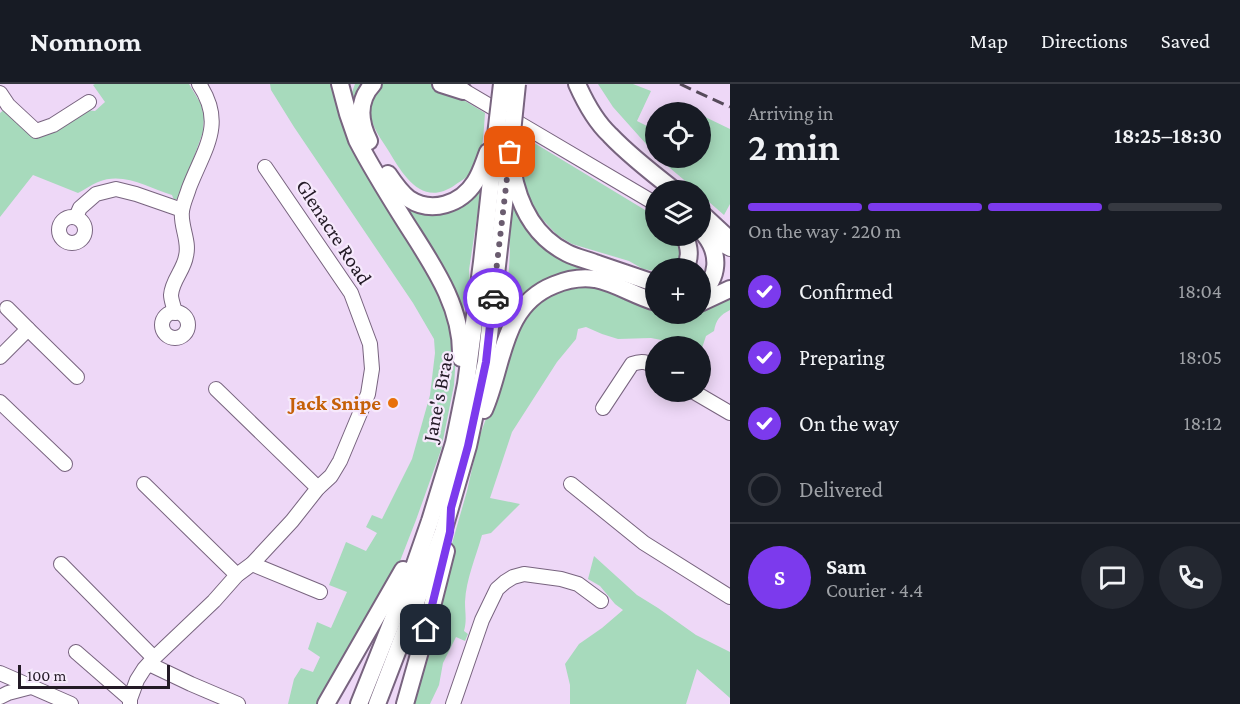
<!DOCTYPE html>
<html lang="en">
<head>
<meta charset="utf-8">
<style>
  body { margin:0; font-family:"Crimson Pro",serif; background:#242831; color:#f1f3f6; height:100vh; display:flex; flex-direction:column; font-size:22px; white-space:nowrap }
  * { box-sizing:border-box; margin:0 }
  p { font-size:20px; color:#9ea1a6 }
  .icon { flex:none; width:33px; height:33px; fill:none; stroke:currentColor; stroke-width:2; stroke-linecap:round; stroke-linejoin:round }
  .map { position:relative; flex:1; overflow:hidden }
  .panel { display:flex; flex-direction:column; background:#171b24; width:510px }
  .panel>* { flex:none }
  .controls { position:absolute; left:645px; top:18px; display:grid; gap:12px }
  .controls a { display:grid; place-items:center; width:66px; height:66px; border-radius:50%; background:#171b24; box-shadow:0 3px 15px #0003; font-size:30px }
  .scale { position:absolute; left:18px; bottom:15px; width:152px; box-sizing:border-box; padding-left:6px; border:3px solid #231a26; border-top:0; font-size:16px; line-height:21px; white-space:nowrap; color:#231a26; -webkit-text-stroke:4px #f6e9fc; paint-order:stroke }
  .pin { position:absolute; display:grid; place-items:center; width:51px; height:51px; color:#fff; margin:-26px; border-radius:12px; box-shadow:0 3px 9px #0006 }
  .courier { position:absolute; display:grid; place-items:center; width:60px; height:60px; margin:-30px; border:4px solid #7c3aed; border-radius:50%; background:#fff; color:#222; box-shadow:0 2px 8px #0007 }
  .headline em { font-style:normal; font-weight:600 }
  .headline div { display:flex; flex-direction:column-reverse }
  .headline { display:flex; align-items:center; justify-content:space-between; height:102px; padding:0 18px }
  h1 { font-size:39px; font-weight:600; line-height:45px }
  .bar { display:grid; grid-template-columns:repeat(4,1fr); gap:9px 6px; align-content:center; height:72px; padding:0 18px }
  .bar i { height:8px; border-radius:4px; background:#363941 }
  .bar .active { background:#7c3aed }
  .bar p { grid-column:span 4 }
  .line { display:flex; align-items:center; gap:15px; padding:0 18px; border-top:2px solid #363941 }
  .line div { flex:1 }
  .round { display:grid; place-items:center; flex:none; width:63px; height:63px; border-radius:32px; background:#242831 }
  ol { padding:0 18px; list-style:none }
  li { display:flex; align-items:center; gap:18px; height:66px }
  li p { margin-inline-start:auto }
  li .icon { padding:6px; border-radius:50%; background:#7c3aed; color:#fff; stroke-width:4 }
  li:last-child { color:#9ea1a6 }
  li i { width:33px; height:33px; border:3px solid #363941; border-radius:50% }
  header { display:flex; align-items:center; gap:36px; box-sizing:border-box; height:84px; padding:0 30px; background:#171b24; border-bottom:2px solid #363941 }
  header strong { font-size:28px }
  nav { display:flex; gap:33px; margin-inline-start:auto; font-size:21px }
  main { display:flex; flex:1; min-height:0 }
  .map>svg:first-child { display:block }
</style>
</head>
<body>
<header>
<strong>Nomnom</strong>
<nav><a>Map</a><a>Directions</a><a>Saved</a></nav>
</header>
<main>
<div class="map">
<svg width="730" height="620" viewBox="0 0 730 620">
  <rect width="100%" height="100%" fill="#eed8f7"/>
  <g fill="#a7dabc">
    <path d="M 95,0 L 189,0 L 201,20 L 204,33 L 203,48 L 179,114 L 174,116 L 172,111 C 149,104 123,87 98,98 C 91,101 84,106 78,109 L 33,91 L 0,133 L 0,29 L 6,24 L 22,44 L 32,51 L 85,26 L 95,27 L 105,18 L 93,1 Z"/>
    <polygon points="270,0 333,0 433,192 457,257 454,301 441,366 416,436 393,495 321,620 288,620 294,595 301,584 313,588 320,573 308,565 317,538 331,544 347,508 329,501 346,458 366,467 377,449 366,443 372,431 382,435 412,375 430,311 435,269 434,255 413,219 294,43 271,6"/>
    <polygon points="355,0 365,0 365,55 393,100 423,121 483,101 479,120 469,186 471,214 463,214 465,236 455,209 363,57 351,11"/>
    <path d="M 381,0 L 437,0 L 485,29 C 484,42 483,73 476,83 C 472,90 461,97 455,101 C 422,124 403,91 388,66 C 381,55 372,43 370,29 C 369,18 374,8 381,0 Z"/>
    <polygon points="598,0 633,0 651,7 637,37 655,46 655,70 613,23"/>
    <polygon points="701,31 730,45 730,120 724,131 701,111 700,106 696,106 658,74 700,74"/>
    <polygon points="526,54 655,132 656,152 682,152 681,174 670,184 656,184 655,187 643,185 629,177 572,160 557,151 531,123 524,108 522,84"/>
    <polygon points="510,122 520,123 594,186 577,186 549,195 490,295 499,239 503,224 509,185 510,167 508,142"/>
    <path d="M 570,201 L 603,203 L 655,223 L 656,230 L 700,230 L 701,222 L 730,209 L 730,226 C 720,231 716,236 714,247 L 706,252 L 701,267 L 700,262 L 674,262 L 672,258 L 651,254 L 618,255 L 602,250 L 586,243 L 578,245 L 576,255 L 557,278 L 512,348 L 490,414 L 520,420 L 491,449 L 482,451 C 476,473 466,495 465,518 C 465,529 467,536 464,547 L 468,550 L 465,557 L 456,553 L 443,579 L 439,601 L 430,620 L 409,620 L 451,463 L 467,407 L 479,354 L 493,315 L 504,278 L 529,224 Z"/>
    <polygon points="594,472 637,511 658,524 696,551 730,568 730,614 697,585 686,620 570,620 570,601 565,580 579,560 602,544 623,526 615,520 600,502 588,495"/>
  </g>
  <g fill="none" stroke-linecap="round" stroke-linejoin="round">
    <defs>
      <g id="minor">
        <polyline points="456,2 656,120"/>
        <polyline points="0,9 8,21 36,47 53,41 89,18"/>
        <polyline points="76,133 80,124 96,110 116,105 136,110 182,126"/>
        <circle cx="72" cy="146" r="13"/>
        <polyline points="703,150 730,165"/>
        <circle cx="175" cy="241" r="13"/>
        <path d="M 175,229 C 174,223 171,216 171,211 C 172,196 184,186 186,172 C 190,157 180,142 182,127 C 183,119 187,111 189,104 C 204,65 226,40 199,0"/>
        <polyline points="28,245 77,293"/>
        <polyline points="0,273 28,245 7,224"/>
        <polyline points="216,305 318,404"/>
        <polyline points="694,308 730,329"/>
        <polyline points="0,318 65,380"/>
        <path d="M 603,324 L 632,280 C 642,276 647,278 656,283"/>
        <polyline points="144,400 237,491"/>
        <polyline points="571,400 644,459 730,513"/>
        <polyline points="61,480 154,574"/>
        <polyline points="252,480 320,508"/>
        <polyline points="76,568 130,615"/>
        <polyline points="149,580 191,600 238,620"/>
        <polyline points="0,589 71,620"/>
        <polyline points="0,613 8,609 31,603"/>
        <polyline points="130,620 130,615 137,596 144,585 154,574 214,517 237,491 252,480 292,437 318,404 331,392 340,377 368,310 372,285 370,260 351,209 265,83"/>
        <polyline points="453,620 482,536 497,505 505,498 513,493 524,490 561,495 578,500 601,517"/>
      </g>
      <g id="major">
        <path d="M 340,0 L 348,30 L 357,56 C 372,85 389,112 406,139 C 432,180 463,223 461,274"/>
        <polyline points="441,0 463,7"/>
        <path d="M 577,0 C 585,18 595,37 610,51 C 629,71 652,89 674,106"/>
        <path d="M 369,57 C 359,37 357,17 373,0"/>
        <path d="M 512,84 C 518,120 533,152 567,169 C 577,174 588,176 598,180 C 616,186 633,192 651,198 L 656,199"/>
        <path d="M 388,90 C 394,99 400,108 409,115 C 432,130 461,120 475,98 C 481,89 484,78 488,68"/>
        <polyline points="700,128 730,156"/>
        <path d="M 685,152 C 689,163 691,173 685,184"/>
        <path d="M 700,210 C 719,194 720,170 705,151"/>
        <polyline points="700,219 730,205"/>
        <path d="M 484,326 C 504,281 501,222 554,201 C 566,196 581,193 595,195 C 616,199 635,212 656,218"/>
        <polyline points="326,620 403,486"/>
        <polyline points="359,620 415,480 430,437 454,359 466,300 482,178 495,60"/>
        <polyline points="377,620 443,448 468,362 486,278 510,68"/>
        <polyline points="405,620 426,546 446,467"/>
      </g>
    </defs>
    <use href="#minor" stroke="#78647f" stroke-width="16"/>
    <use href="#major" stroke="#78647f" stroke-width="20"/>
    <use href="#minor" stroke="#fff" stroke-width="14"/>
    <use href="#major" stroke="#fff" stroke-width="16"/>
    <polyline stroke="#564a5a" stroke-width="3" stroke-dasharray="12 6" stroke-linecap="butt" points="680,0 730,23"/>
    <defs>
      <g id="major-bridge">
        <polyline points="495,60 502,0"/>
        <polyline points="510,68 517,0"/>
      </g>
    </defs>
    <use href="#major-bridge" stroke="#78647f" stroke-width="20" stroke-linecap="butt"/>
    <use href="#major-bridge" stroke="#fff" stroke-width="16"/>
  </g>
  <g fill="none" stroke-linecap="round" stroke-linejoin="round">
    <polyline stroke="#6a5c6f" stroke-width="6" stroke-dasharray="0 10.8" points="493,214 510,68"/>
    <polyline stroke="#7c3aed" stroke-width="8" points="426,546 450,448 451,424 468,362 486,278 493,214"/>
  </g>
  <circle fill="#e8710a" stroke="#f6e9fc" stroke-width="2" cx="393" cy="319" r="6"/>
  <g text-anchor="middle" stroke-width="4.5" stroke-linejoin="round" paint-order="stroke">
    <g font-size="21" fill="#231a26" stroke="#f6e9fc">
      <text transform="translate(334 148) rotate(57)" y="7">Glenacre Road</text>
      <text transform="translate(438 313) rotate(-79)" y="7">Jane's Brae</text>
    </g>
    <g font-size="21" font-weight="bold" fill="#c56008" stroke="#f6e9fc" text-anchor="end">
      <text x="381" y="326">Jack Snipe</text>
    </g>
  </g>
</svg>
<div class="controls">
<a><svg class="icon" aria-label="locate" viewBox="0 0 24 24"><circle cx="12" cy="12" r="6"/><path d="M12 2v4M12 18v4M2 12h4M18 12h4"/></svg></a>
<a><svg class="icon" aria-label="layers" viewBox="0 0 24 24"><path d="M12 4l9 5-9 5-9-5zM3 14l9 5 9-5"/></svg></a>
<a>+</a>
<a>−</a>
</div>
<div class="scale">100 m</div>
<div class="pin" style="left:510px;top:68px;background:#ea580c"><svg class="icon" aria-label="bag" viewBox="0 0 24 24"><path d="M5 8h14l-1 12H6zM9 8a3 3 0 0 1 6 0"/></svg></div>
<div class="pin" style="left:426px;top:546px;background:#1f2937"><svg class="icon" aria-label="home" viewBox="0 0 24 24"><path d="M3 11l9-7 9 7M6 9v11h12V9"/></svg></div>
<div class="courier" style="left:493px;top:214px"><svg class="icon" aria-label="car" viewBox="0 0 24 24"><path d="M5 17H2v-5l4-1 3-4h7l3 4 3 1v5h-3M9 17h6M6 11h13"/><circle cx="7" cy="17" r="2"/><circle cx="17" cy="17" r="2"/></svg></div>
</div>
<section class="panel">
<div class="headline"><div><h1>2 min</h1><p>Arriving in</p></div><em>18:25–18:30</em></div>
<div class="bar"><i class="active"></i><i class="active"></i><i class="active"></i><i></i><p>On the way · 220 m</p></div>
<ol>
<li><svg class="icon" aria-label="check" viewBox="0 0 24 24"><path d="M5 12l5 5 9-10"/></svg>Confirmed<p>18:04</p></li>
<li><svg class="icon" aria-label="check" viewBox="0 0 24 24"><path d="M5 12l5 5 9-10"/></svg>Preparing<p>18:05</p></li>
<li><svg class="icon" aria-label="check" viewBox="0 0 24 24"><path d="M5 12l5 5 9-10"/></svg>On the way<p>18:12</p></li>
<li><i></i>Delivered</li>
</ol>
<div class="line" style="height:108px"><b class="round" style="background:#7c3aed;color:#fff">S</b><div><b>Sam</b><p>Courier · 4.4</p></div><a class="round"><svg class="icon" aria-label="chat" viewBox="0 0 24 24"><path d="M4 5h16v11H9l-5 4z"/></svg></a><a class="round"><svg class="icon" aria-label="phone" viewBox="0 0 24 24"><path d="M5 4h4l2 5-3 2q2 4 5 5l2-3 5 2v4C11 20 4 13 5 4z"/></svg></a></div>
</section>
</main>
</body>
</html>
